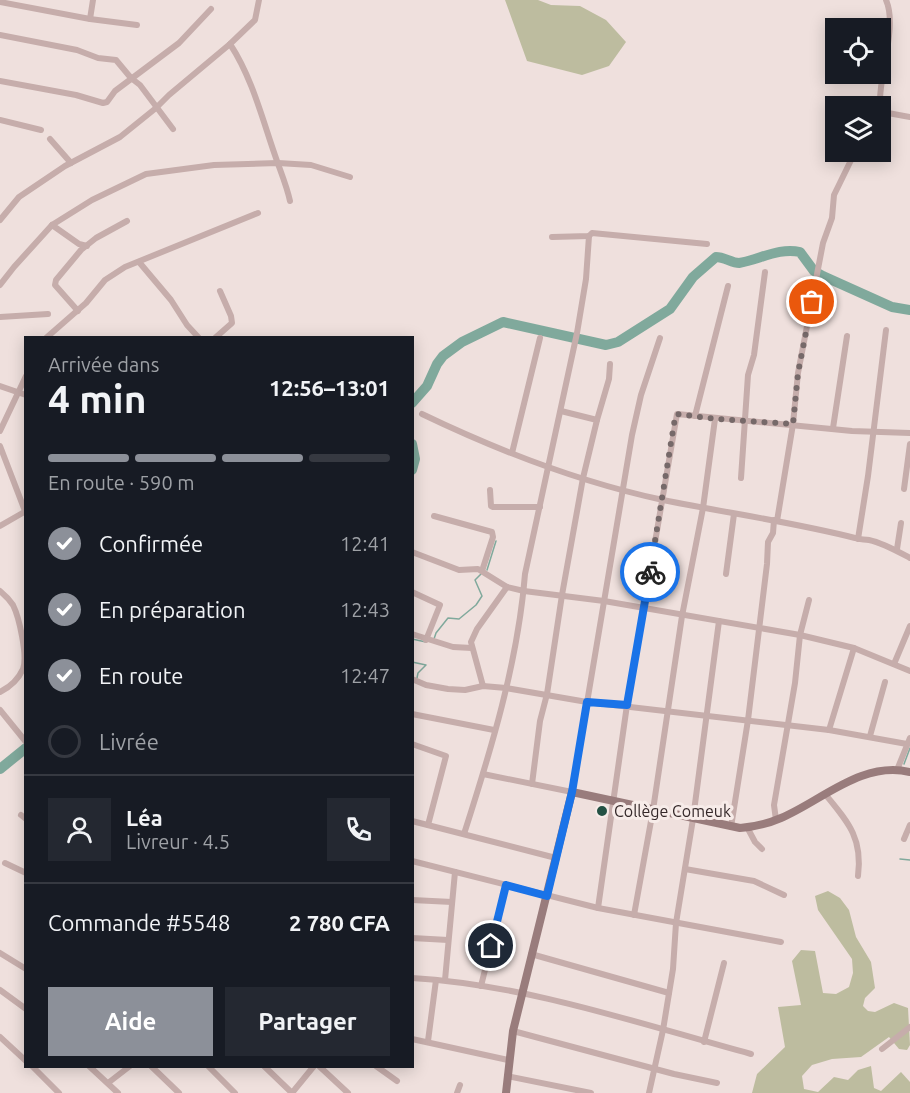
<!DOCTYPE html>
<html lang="fr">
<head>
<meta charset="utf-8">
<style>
  body { margin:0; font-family:Ubuntu,sans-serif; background:#242831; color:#f1f3f6; height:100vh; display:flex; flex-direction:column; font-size:22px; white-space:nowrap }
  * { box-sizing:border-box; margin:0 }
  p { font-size:20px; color:#9ea1a6 }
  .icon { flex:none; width:33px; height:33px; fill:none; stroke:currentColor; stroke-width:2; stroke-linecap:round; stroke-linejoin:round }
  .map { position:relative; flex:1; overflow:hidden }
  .details { position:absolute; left:24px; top:336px; width:390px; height:732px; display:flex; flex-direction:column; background:#171b24; border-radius:0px; box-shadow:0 3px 15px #0003 }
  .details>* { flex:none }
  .controls { position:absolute; left:825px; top:18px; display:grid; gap:12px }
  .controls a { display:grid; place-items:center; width:66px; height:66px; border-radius:0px; background:#171b24; box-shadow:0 3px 15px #0003; font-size:30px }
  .pin { position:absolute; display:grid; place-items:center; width:51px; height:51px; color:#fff; margin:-26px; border:3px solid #fff; border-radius:50%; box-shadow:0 2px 6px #0007 }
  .courier { position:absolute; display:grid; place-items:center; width:60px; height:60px; margin:-30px; border:4px solid #1a73e8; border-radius:50%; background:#fff; color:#222; box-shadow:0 2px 8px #0007 }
  .headline em { font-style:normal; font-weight:700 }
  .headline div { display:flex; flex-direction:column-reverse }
  .headline { display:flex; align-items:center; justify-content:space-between; height:102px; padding:0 24px }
  h1 { font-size:39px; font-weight:700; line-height:45px }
  .bar { display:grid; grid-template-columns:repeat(4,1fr); gap:9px 6px; align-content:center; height:72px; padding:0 24px }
  .bar i { height:8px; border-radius:4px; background:#363941 }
  .bar .active { background:#8c9099 }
  .bar p { grid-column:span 4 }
  .line { display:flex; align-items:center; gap:15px; padding:0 24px; border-top:2px solid #363941 }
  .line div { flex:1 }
  .round { display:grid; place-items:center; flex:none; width:63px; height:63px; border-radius:0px; background:#242831 }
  ol { padding:0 24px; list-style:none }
  li { display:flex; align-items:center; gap:18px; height:66px }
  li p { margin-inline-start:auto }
  li .icon { padding:6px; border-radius:50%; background:#8c9099; color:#fff; stroke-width:4 }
  li:last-child { color:#9ea1a6 }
  li i { width:33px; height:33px; border:3px solid #363941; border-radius:50% }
  .primary-button { display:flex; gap:12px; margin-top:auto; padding:12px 24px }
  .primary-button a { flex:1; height:69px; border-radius:0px; background:#8c9099; color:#fff; font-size:24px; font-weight:700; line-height:69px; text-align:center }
  .primary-button a+a { background:#242831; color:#f1f3f6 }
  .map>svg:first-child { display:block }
</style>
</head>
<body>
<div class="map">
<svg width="910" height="1093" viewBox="0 0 910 1093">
  <rect width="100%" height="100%" fill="#efe0dd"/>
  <g fill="#bdbc9f">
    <polygon points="505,0 538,0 551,5 580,6 606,20 626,42 609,66 582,75 527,61"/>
    <polygon points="828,891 840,898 849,910 856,937 871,962 875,988 865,998 863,1006 868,1011 875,1012 894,1003 908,1008 910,1045 907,1050 899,1049 889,1037 861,1057 832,1059 812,1065 802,1076 804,1089 818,1092 834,1077 848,1080 858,1070 871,1066 874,1088 881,1091 901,1072 910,1082 910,1093 752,1093 757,1074 785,1047 778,1007 801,1005 792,961 801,950 815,951 823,993 836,994 849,987 853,973 852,959 818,910 815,896"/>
  </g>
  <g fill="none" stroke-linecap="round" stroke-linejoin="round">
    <g stroke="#80a99c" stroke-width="1.5">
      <polyline points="487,570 496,541"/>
      <polyline points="412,639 426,642"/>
      <polyline points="434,639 436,633 448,618 459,619 476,605 482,596 475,580 481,574"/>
      <polyline points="412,662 426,665 418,673 417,678"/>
      <polyline points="412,689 413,682"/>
      <polyline points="904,764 910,748"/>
      <polyline points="900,859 910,860"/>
    </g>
    <g stroke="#80a99c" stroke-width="10">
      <path d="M 412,403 L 427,386 L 437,364 L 443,356 L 462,342 L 503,322 L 606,345 L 618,342 L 670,309 L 693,277 L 716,257 C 724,257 732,263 739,263 C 759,260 779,247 800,252 L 814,271 L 823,276 L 892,307 L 910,310"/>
      <polyline points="412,444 415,459 412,470"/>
      <polyline points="0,769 26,748"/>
    </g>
    <g stroke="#c6adab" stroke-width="6">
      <polyline points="0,2 90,19 137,25"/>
      <polyline points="90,19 93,0"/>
      <polyline points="0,35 77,50 98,58 116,60 131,78 140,85 173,129"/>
      <path d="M 230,44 C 253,79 263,122 277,161 C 282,175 287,187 290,201"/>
      <polyline points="0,81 76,95 103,103 107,102 115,91 179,43 211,9"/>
      <path d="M 880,106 C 878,76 898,27 886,0"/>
      <polyline points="880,115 888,113 910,117"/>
      <polyline points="0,120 41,130"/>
      <polyline points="50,139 71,163"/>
      <polyline points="0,220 19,197 65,166 120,137 156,108 169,95 230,44 255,20 259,0"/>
      <polyline points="52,225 79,244 87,246"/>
      <polyline points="552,237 589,236 592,233 707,244"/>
      <polyline points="139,262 171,300 187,325 199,338"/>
      <polyline points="0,285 14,267 52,225 92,200 146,174 214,165 278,163 311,165 350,177"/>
      <polyline points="78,311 55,285 56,280 81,250 96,238 127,221"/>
      <polyline points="0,317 48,314"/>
      <polyline points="46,338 86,303 105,280 125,267 258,213"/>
      <polyline points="215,338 232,323 231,316 220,291"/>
      <polyline points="0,386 26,395"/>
      <polyline points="561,411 597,420"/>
      <path d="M 422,414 C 499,451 579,482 663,500 C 727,513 792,522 855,538 C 860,540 864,539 869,540 C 883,543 897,551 910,558"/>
      <polyline points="695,416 728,286"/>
      <polyline points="833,428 847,336"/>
      <polyline points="0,431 26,376"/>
      <polyline points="0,446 25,511"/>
      <polyline points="512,453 540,338"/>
      <polyline points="741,478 748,375 754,355 765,272"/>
      <polyline points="904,489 910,444"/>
      <polyline points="490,490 491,506 493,507 540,507"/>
      <polyline points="434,516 492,532 493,537 482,571"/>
      <polyline points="777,521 793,424 798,373 823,243 832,218 834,195 855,152"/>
      <polyline points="0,526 26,511"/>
      <polyline points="858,539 868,476 886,330"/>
      <polyline points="897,549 901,523"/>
      <polyline points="412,552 459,570 478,569 507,587 524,591 604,601 800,635 854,648 910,671"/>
      <polyline points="726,574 734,514"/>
      <path d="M 0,591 C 5,595 9,599 13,605 C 19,617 28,656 23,669 C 18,680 10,687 0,692"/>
      <polyline points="412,592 440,605 426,640"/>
      <polyline points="412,634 453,647 472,648"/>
      <polyline points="894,664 910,626"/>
      <polyline points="412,679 426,685 448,689 465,690 483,686 506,688 587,702 829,730 907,744"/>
      <polyline points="483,686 471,642 477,629 507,587"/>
      <polyline points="0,710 26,742"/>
      <polyline points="412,714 494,730"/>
      <polyline points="829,730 854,648"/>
      <polyline points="870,736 885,682"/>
      <polyline points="412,744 446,756 428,825"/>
      <polyline points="897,770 910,738"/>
      <polyline points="483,774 572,792 632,435 641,395 660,338"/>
      <polyline points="532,784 540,721 547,694 562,595 583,478 597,420 609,379 610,364"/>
      <path d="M 825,794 C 848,822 863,838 858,876"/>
      <polyline points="21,815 26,819"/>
      <polyline points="776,820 774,805 795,683 800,635 809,600"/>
      <polyline points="412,821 556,858"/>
      <polyline points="731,827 748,720 767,564 768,542 773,533 774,520"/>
      <polyline points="747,827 755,842 762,849"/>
      <path d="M 464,834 C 491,750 518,662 525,574 L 577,333 L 586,279 L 589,236"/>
      <polyline points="904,839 910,825"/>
      <polyline points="412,861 598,908 781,942"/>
      <polyline points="5,863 26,873"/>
      <polyline points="685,869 754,881 784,895"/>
      <polyline points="412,900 452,902"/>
      <polyline points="598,908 627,705 677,414 852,431 910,433"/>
      <polyline points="634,915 653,810 682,616 703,508 715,419"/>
      <polyline points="412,938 448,940"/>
      <polyline points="0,953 26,969"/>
      <polyline points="531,954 669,993"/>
      <path d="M 412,978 C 528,985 640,1024 751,1054"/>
      <polyline points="445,980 455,872"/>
      <polyline points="481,986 506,885"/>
      <polyline points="0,990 26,1009"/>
      <polyline points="513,1031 674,1074 717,1083"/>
      <polyline points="0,1037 26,1061"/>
      <polyline points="412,1039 508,1060"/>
      <polyline points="428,1041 436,980"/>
      <polyline points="704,1042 724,963"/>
      <polyline points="882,1049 910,1027"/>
      <polyline points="32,1066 59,1093"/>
      <polyline points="89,1066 118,1093"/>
      <polyline points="151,1066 179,1093"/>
      <polyline points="208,1066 235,1093"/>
      <polyline points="264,1066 292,1093"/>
      <polyline points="319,1066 348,1093"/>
      <polyline points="376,1066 397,1081"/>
      <polyline points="507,1076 591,1093"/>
      <polyline points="108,1083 130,1066"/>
      <polyline points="292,1093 314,1066"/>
      <polyline points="457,1093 460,1085"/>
      <polyline points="649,1093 663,1030 673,969 676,923 693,819 719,621"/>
    </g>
    <path stroke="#997c7c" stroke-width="8" d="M 506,1093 L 513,1031 L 572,792 L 740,828 C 754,827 767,824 781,818 C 823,800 861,761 910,772"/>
  </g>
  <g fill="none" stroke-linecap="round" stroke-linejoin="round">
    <polyline stroke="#766969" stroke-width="6" stroke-dasharray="0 10.8" points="650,572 675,418 677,414 716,419 793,424 798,373 812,302"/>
    <polyline stroke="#1a73e8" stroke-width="8" points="491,946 506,885 547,896 572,792 587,702 627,705 650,572"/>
  </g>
  <circle fill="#235144" stroke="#f7ece9" stroke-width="2" cx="602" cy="811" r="6"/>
  <g text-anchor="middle" stroke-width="6" stroke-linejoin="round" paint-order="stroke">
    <g font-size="16" fill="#35292a" stroke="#f7ece9" text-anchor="start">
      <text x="614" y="817">Collège Comeuk</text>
    </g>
  </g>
</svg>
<div class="controls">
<a><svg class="icon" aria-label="locate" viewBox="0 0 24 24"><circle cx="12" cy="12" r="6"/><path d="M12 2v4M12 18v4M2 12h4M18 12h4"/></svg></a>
<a><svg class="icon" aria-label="layers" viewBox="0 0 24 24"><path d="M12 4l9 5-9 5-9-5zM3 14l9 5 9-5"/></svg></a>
</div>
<div class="pin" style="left:812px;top:302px;background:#ea580c"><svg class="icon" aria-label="bag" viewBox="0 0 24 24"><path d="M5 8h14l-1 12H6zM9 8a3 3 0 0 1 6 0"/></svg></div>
<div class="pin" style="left:491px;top:946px;background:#1f2937"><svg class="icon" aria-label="home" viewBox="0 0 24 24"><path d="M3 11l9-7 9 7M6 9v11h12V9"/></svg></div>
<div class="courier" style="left:650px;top:572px"><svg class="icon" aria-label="bike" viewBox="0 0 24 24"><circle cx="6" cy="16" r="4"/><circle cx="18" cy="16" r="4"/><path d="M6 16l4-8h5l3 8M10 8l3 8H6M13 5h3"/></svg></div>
<section class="details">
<div class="headline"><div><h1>4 min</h1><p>Arrivée dans</p></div><em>12:56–13:01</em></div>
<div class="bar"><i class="active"></i><i class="active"></i><i class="active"></i><i></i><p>En route · 590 m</p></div>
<ol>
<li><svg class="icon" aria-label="check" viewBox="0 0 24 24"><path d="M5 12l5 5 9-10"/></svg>Confirmée<p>12:41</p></li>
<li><svg class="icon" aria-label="check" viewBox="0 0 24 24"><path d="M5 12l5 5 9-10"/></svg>En préparation<p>12:43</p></li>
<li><svg class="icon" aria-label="check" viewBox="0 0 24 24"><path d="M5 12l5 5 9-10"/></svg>En route<p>12:47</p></li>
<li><i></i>Livrée</li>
</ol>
<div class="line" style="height:108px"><a class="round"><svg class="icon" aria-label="person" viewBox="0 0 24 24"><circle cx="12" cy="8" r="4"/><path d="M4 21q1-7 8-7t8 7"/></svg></a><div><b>Léa</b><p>Livreur · 4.5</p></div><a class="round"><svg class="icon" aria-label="phone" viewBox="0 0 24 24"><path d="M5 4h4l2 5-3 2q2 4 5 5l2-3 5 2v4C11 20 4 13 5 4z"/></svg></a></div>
<div class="line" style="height:78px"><div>Commande #5548</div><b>2 780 CFA</b></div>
<div class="primary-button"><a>Aide</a><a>Partager</a></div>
</section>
</div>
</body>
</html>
